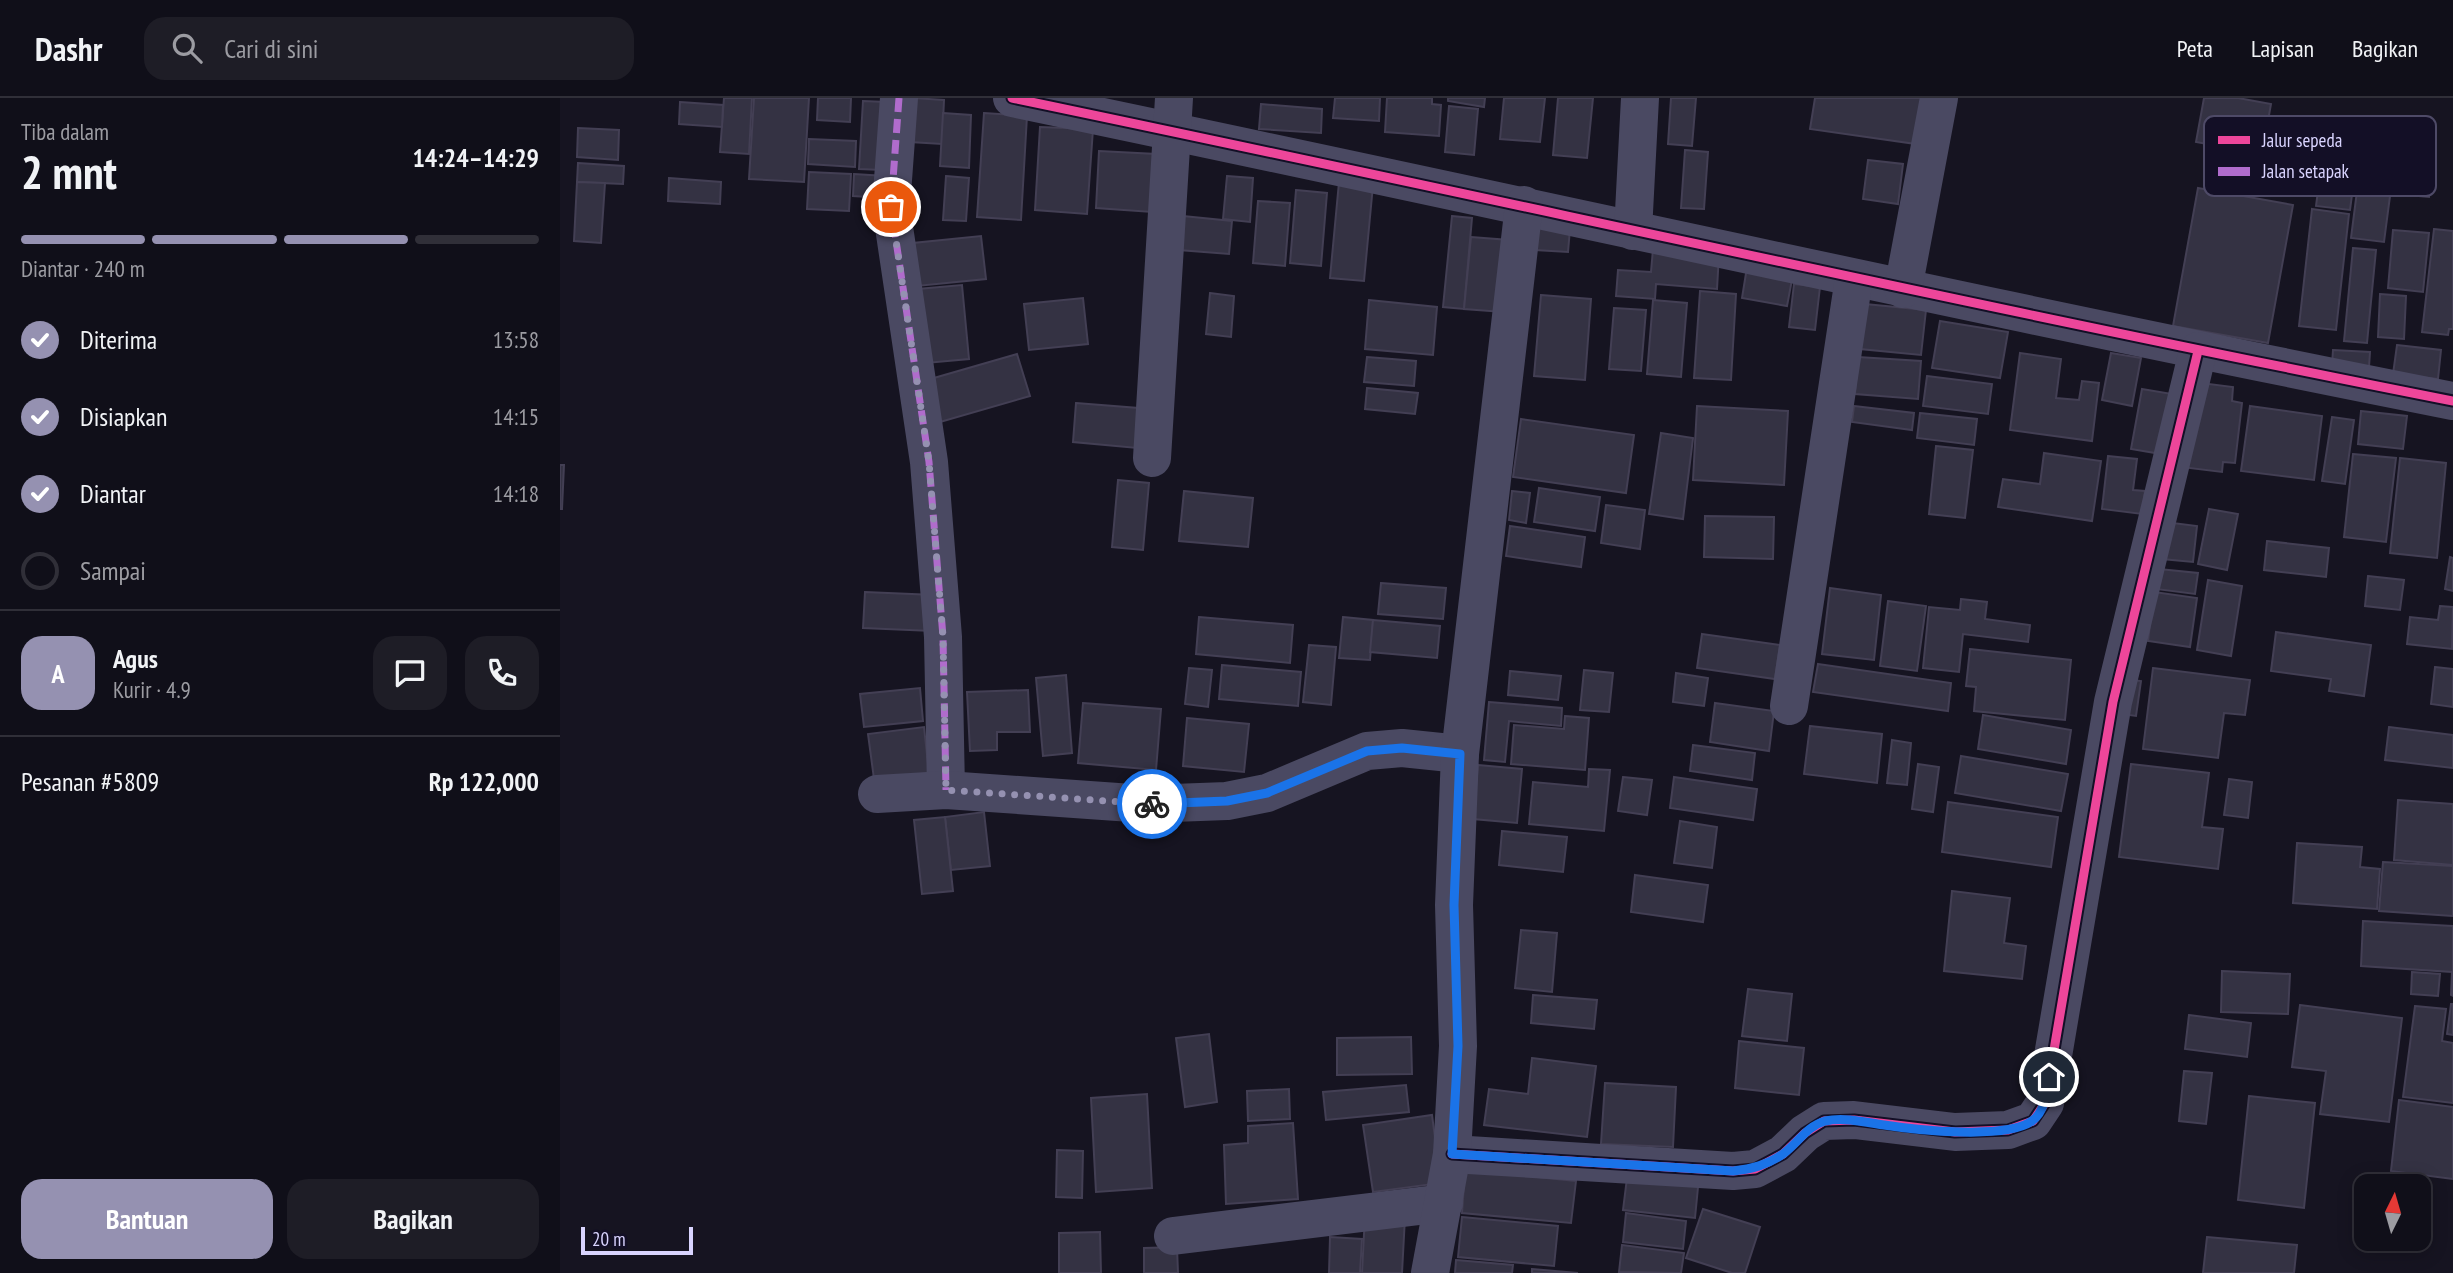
<!DOCTYPE html>
<html lang="id">
<head>
<meta charset="utf-8">
<style>
  body { margin:0; font-family:"PT Sans Narrow",sans-serif; background:#1e1d26; color:#f1f3f6; height:100vh; display:flex; flex-direction:column; font-size:26px; white-space:nowrap }
  * { box-sizing:border-box; margin:0 }
  p { font-size:23px; color:#9c9ca2 }
  .icon { flex:none; width:38px; height:38px; fill:none; stroke:currentColor; stroke-width:2; stroke-linecap:round; stroke-linejoin:round }
  .map { position:relative; flex:1; overflow:hidden }
  .details { display:flex; flex-direction:column; background:#100f19; width:560px }
  .details>* { flex:none }
  .needle { width:46px; rotate:5deg }
  .controls { position:absolute; left:1794px; top:1076px; display:grid; gap:14px }
  .controls a { display:grid; place-items:center; width:77px; height:77px; border-radius:14px; background:#100f19; box-shadow:0 4px 18px #0003,0 0 0 2px #302f38; font-size:35px }
  .scale { position:absolute; left:21px; bottom:18px; width:112px; box-sizing:border-box; padding-left:7px; border:4px solid #d9d4ff; border-top:0; font-size:19px; line-height:24px; white-space:nowrap; color:#d9d4ff; -webkit-text-stroke:5px #130f26; paint-order:stroke }
  .pin { position:absolute; display:grid; place-items:center; width:60px; height:60px; color:#fff; margin:-30px; border:4px solid #fff; border-radius:50%; box-shadow:0 2px 7px #0007 }
  .courier { position:absolute; display:grid; place-items:center; width:70px; height:70px; margin:-35px; border:5px solid #1a73e8; border-radius:50%; background:#fff; color:#222; box-shadow:0 2px 9px #0007 }
  .overview em { font-style:normal; font-weight:700 }
  .overview div { display:flex; flex-direction:column-reverse }
  .overview { display:flex; align-items:center; justify-content:space-between; height:119px; padding:0 21px }
  h1 { font-size:46px; font-weight:700; line-height:52px }
  .bar { display:grid; grid-template-columns:repeat(4,1fr); gap:10px 7px; align-content:center; height:84px; padding:0 21px }
  .bar i { height:9px; border-radius:5px; background:#302f38 }
  .bar .active { background:#9591b1 }
  .bar p { grid-column:span 4 }
  .line { display:flex; align-items:center; gap:18px; padding:0 21px; border-top:2px solid #302f38 }
  .line div { flex:1 }
  .round { display:grid; place-items:center; flex:none; width:74px; height:74px; border-radius:21px; background:#1e1d26 }
  ol { padding:0 21px; list-style:none }
  li { display:flex; align-items:center; gap:21px; height:77px }
  li p { margin-inline-start:auto }
  li .icon { padding:7px; border-radius:50%; background:#9591b1; color:#fff; stroke-width:4 }
  li:last-child { color:#9c9ca2 }
  li i { width:38px; height:38px; border:4px solid #302f38; border-radius:50% }
  .button { display:flex; gap:14px; margin-top:auto; padding:14px 21px }
  .button a { flex:1; height:80px; border-radius:21px; background:#9591b1; color:#fff; font-size:28px; font-weight:700; line-height:80px; text-align:center }
  .button a+a { background:#1e1d26; color:#f1f3f6 }
  header { display:flex; align-items:center; gap:42px; box-sizing:border-box; height:98px; padding:0 35px; background:#100f19; border-bottom:2px solid #302f38 }
  header strong { font-size:33px }
  nav { display:flex; gap:38px; margin-inline-start:auto; font-size:24px }
  .search { width:490px; height:63px; background:#1e1d26; display:flex; align-items:center; gap:18px; box-sizing:border-box; padding:0 24px; border-radius:21px; color:#9c9ca2; font-size:26px }
  main { display:flex; flex:1; min-height:0 }
  .map>svg:first-child { display:block }
</style>
</head>
<body>
<header>
<strong>Dashr</strong>
<div class="search"><svg class="icon" aria-label="search" viewBox="0 0 24 24"><circle cx="10" cy="10" r="6"/><path d="M15 15l6 6"/></svg>Cari di sini</div>
<nav><a>Peta</a><a>Lapisan</a><a>Bagikan</a></nav>
</header>
<main>
<section class="details">
<div class="overview"><div><h1>2 mnt</h1><p>Tiba dalam</p></div><em>14:24–14:29</em></div>
<div class="bar"><i class="active"></i><i class="active"></i><i class="active"></i><i></i><p>Diantar · 240 m</p></div>
<ol>
<li><svg class="icon" aria-label="check" viewBox="0 0 24 24"><path d="M5 12l5 5 9-10"/></svg>Diterima<p>13:58</p></li>
<li><svg class="icon" aria-label="check" viewBox="0 0 24 24"><path d="M5 12l5 5 9-10"/></svg>Disiapkan<p>14:15</p></li>
<li><svg class="icon" aria-label="check" viewBox="0 0 24 24"><path d="M5 12l5 5 9-10"/></svg>Diantar<p>14:18</p></li>
<li><i></i>Sampai</li>
</ol>
<div class="line" style="height:126px"><b class="round" style="background:#9591b1;color:#fff">A</b><div><b>Agus</b><p>Kurir · 4.9</p></div><a class="round"><svg class="icon" aria-label="chat" viewBox="0 0 24 24"><path d="M4 5h16v11H9l-5 4z"/></svg></a><a class="round"><svg class="icon" aria-label="phone" viewBox="0 0 24 24"><path d="M5 4h4l2 5-3 2q2 4 5 5l2-3 5 2v4C11 20 4 13 5 4z"/></svg></a></div>
<div class="line" style="height:91px"><div>Pesanan #5809</div><b>Rp 122,000</b></div>
<div class="button"><a>Bantuan</a><a>Bagikan</a></div>
</section>
<div class="map">
<svg width="1893" height="1175" viewBox="0 0 1893 1175">
  <rect width="100%" height="100%" fill="#161421"/>
  <g fill="#343243" stroke="#433f54" stroke-width="2">
    <polygon points="164,0 192,0 189,56 160,54"/>
    <polygon points="194,0 249,0 244,84 189,81"/>
    <polygon points="258,0 291,0 290,24 257,22"/>
    <polygon points="353,0 384,2 382,46 350,44"/>
    <polygon points="775,0 820,0 819,23 773,20"/>
    <polygon points="827,0 872,0 872,6 881,7 879,38 825,34"/>
    <polygon points="888,0 925,0 924,9 888,3"/>
    <polygon points="944,0 985,0 980,44 940,41"/>
    <polygon points="998,0 1033,0 1027,60 993,57"/>
    <polygon points="1111,0 1136,0 1132,48 1108,46"/>
    <polygon points="1255,0 1363,0 1356,46 1250,31"/>
    <polygon points="1644,0 1678,0 1711,6 1702,56 1636,44"/>
    <polygon points="303,3 326,4 322,72 299,71"/>
    <polygon points="120,4 163,7 162,29 119,26"/>
    <polygon points="701,6 762,11 761,35 699,31"/>
    <polygon points="889,8 918,11 914,57 885,54"/>
    <polygon points="383,15 411,17 409,70 380,68"/>
    <polygon points="424,15 467,18 461,122 417,119"/>
    <polygon points="480,29 533,31 527,116 475,112"/>
    <polygon points="18,30 59,32 58,62 17,59"/>
    <polygon points="249,41 296,43 295,69 248,66"/>
    <polygon points="1125,52 1148,54 1144,111 1121,110"/>
    <polygon points="539,53 596,56 592,114 536,110"/>
    <polygon points="1763,55 1797,59 1790,112 1756,108"/>
    <polygon points="1308,62 1343,66 1338,106 1303,101"/>
    <polygon points="18,65 64,68 63,86 17,84"/>
    <polygon points="249,74 291,76 289,113 247,111"/>
    <polygon points="294,76 325,78 323,100 293,98"/>
    <polygon points="386,78 409,80 406,123 383,122"/>
    <polygon points="667,78 693,80 690,124 663,121"/>
    <polygon points="1850,79 1870,81 1869,99 1848,97"/>
    <polygon points="109,80 161,84 160,106 108,103"/>
    <polygon points="17,84 45,85 41,145 14,143"/>
    <polygon points="779,84 813,87 804,183 770,180"/>
    <polygon points="1638,90 1733,107 1708,245 1613,228"/>
    <polygon points="736,92 767,95 761,168 730,165"/>
    <polygon points="1797,93 1830,98 1824,144 1791,140"/>
    <polygon points="698,103 730,105 725,168 693,165"/>
    <polygon points="1752,111 1789,116 1776,232 1739,228"/>
    <polygon points="623,118 672,123 669,156 619,152"/>
    <polygon points="892,118 912,120 904,211 883,209"/>
    <polygon points="977,128 1010,131 1008,154 975,152"/>
    <polygon points="1874,131 1893,133 1893,231 1889,231 1888,237 1862,234"/>
    <polygon points="1833,132 1869,135 1863,194 1828,190"/>
    <polygon points="421,138 426,181 357,188 353,145"/>
    <polygon points="911,139 949,142 943,214 904,211"/>
    <polygon points="1793,150 1816,152 1807,245 1784,243"/>
    <polygon points="1093,151 1159,156 1157,191 1096,186 1095,201 1056,198 1058,172 1091,174"/>
    <polygon points="1188,163 1234,171 1227,208 1182,200"/>
    <polygon points="1234,186 1260,189 1255,232 1229,229"/>
    <polygon points="402,187 409,261 366,265 358,191"/>
    <polygon points="1140,193 1176,196 1171,282 1134,280"/>
    <polygon points="650,195 674,198 671,239 646,236"/>
    <polygon points="1820,196 1846,198 1844,241 1818,239"/>
    <polygon points="981,197 1031,201 1025,282 974,278"/>
    <polygon points="523,200 528,246 469,252 464,206"/>
    <polygon points="809,202 877,209 873,257 805,251"/>
    <polygon points="1093,202 1127,205 1121,279 1087,276"/>
    <polygon points="1305,206 1366,212 1361,257 1300,251"/>
    <polygon points="1054,210 1086,212 1081,273 1049,271"/>
    <polygon points="1380,223 1448,234 1440,280 1372,270"/>
    <polygon points="1837,247 1881,252 1878,281 1833,276"/>
    <polygon points="1773,252 1810,254 1809,269 1772,267"/>
    <polygon points="1460,255 1501,261 1496,300 1519,302 1522,283 1539,285 1532,343 1450,332"/>
    <polygon points="1551,255 1581,260 1572,308 1542,302"/>
    <polygon points="457,256 470,298 380,324 367,282"/>
    <polygon points="807,259 856,263 854,288 804,284"/>
    <polygon points="1298,259 1361,263 1358,301 1295,296"/>
    <polygon points="1367,278 1432,286 1428,316 1363,308"/>
    <polygon points="1633,284 1673,289 1672,303 1682,305 1675,365 1663,364 1662,374 1621,369"/>
    <polygon points="807,290 858,295 855,316 805,311"/>
    <polygon points="1582,291 1612,296 1601,356 1571,351"/>
    <polygon points="516,305 591,311 588,351 513,344"/>
    <polygon points="1137,308 1228,313 1224,387 1133,382"/>
    <polygon points="1294,308 1354,315 1352,332 1292,324"/>
    <polygon points="1690,308 1762,318 1754,382 1681,373"/>
    <polygon points="1801,313 1847,318 1843,351 1798,346"/>
    <polygon points="1360,315 1417,321 1414,347 1357,340"/>
    <polygon points="1772,319 1794,322 1785,386 1762,383"/>
    <polygon points="961,321 1074,337 1066,395 953,379"/>
    <polygon points="1101,335 1133,340 1123,421 1089,416"/>
    <polygon points="1376,348 1413,352 1405,420 1369,416"/>
    <polygon points="1484,355 1541,363 1532,423 1438,409 1443,381 1480,386"/>
    <polygon points="1793,356 1836,360 1826,444 1784,439"/>
    <polygon points="1548,358 1577,361 1573,392 1585,393 1582,416 1542,411"/>
    <polygon points="1840,360 1886,365 1877,460 1830,455"/>
    <polygon points="0,367 4,367 2,411 0,411"/>
    <polygon points="558,382 589,385 583,452 552,449"/>
    <polygon points="979,390 1040,399 1035,433 974,424"/>
    <polygon points="624,393 693,400 688,449 619,443"/>
    <polygon points="952,393 970,395 966,425 949,422"/>
    <polygon points="1046,407 1085,412 1080,451 1041,445"/>
    <polygon points="1649,411 1678,416 1667,472 1638,466"/>
    <polygon points="1145,418 1214,419 1213,461 1144,459"/>
    <polygon points="1605,424 1637,428 1633,464 1602,461"/>
    <polygon points="950,428 1025,439 1021,469 946,458"/>
    <polygon points="1707,443 1769,450 1766,479 1704,472"/>
    <polygon points="1890,459 1893,460 1893,493 1885,491"/>
    <polygon points="1599,471 1638,475 1635,496 1596,491"/>
    <polygon points="1808,478 1844,482 1840,512 1805,508"/>
    <polygon points="1648,482 1682,488 1671,558 1637,552"/>
    <polygon points="821,485 886,490 883,521 818,516"/>
    <polygon points="1270,490 1321,497 1314,562 1262,556"/>
    <polygon points="305,494 374,497 372,533 303,530"/>
    <polygon points="1594,494 1637,500 1630,549 1588,543"/>
    <polygon points="1401,501 1427,504 1425,521 1470,527 1468,544 1403,536 1399,574 1363,570 1369,509 1400,512"/>
    <polygon points="1328,503 1366,508 1357,573 1320,568"/>
    <polygon points="1880,508 1893,509 1892,551 1847,546 1850,519 1878,522"/>
    <polygon points="639,519 733,527 730,565 636,556"/>
    <polygon points="783,519 813,522 810,562 779,560"/>
    <polygon points="813,522 880,528 877,560 810,554"/>
    <polygon points="1716,534 1811,547 1804,598 1769,593 1771,581 1711,573"/>
    <polygon points="1142,536 1220,547 1215,581 1137,570"/>
    <polygon points="749,547 776,549 771,607 743,604"/>
    <polygon points="1410,551 1511,562 1505,622 1414,613 1416,589 1406,588"/>
    <polygon points="1258,566 1391,585 1388,613 1253,594"/>
    <polygon points="662,567 741,574 738,608 659,601"/>
    <polygon points="1875,569 1893,571 1893,609 1871,606"/>
    <polygon points="629,570 652,572 648,609 625,606"/>
    <polygon points="1593,570 1690,582 1685,617 1664,615 1658,660 1583,651"/>
    <polygon points="1024,572 1053,575 1049,614 1020,612"/>
    <polygon points="950,573 1001,578 998,602 948,597"/>
    <polygon points="1116,575 1148,580 1144,608 1113,604"/>
    <polygon points="506,577 512,655 483,658 476,580"/>
    <polygon points="1566,581 1581,583 1576,618 1561,616"/>
    <polygon points="360,590 363,623 304,629 300,596"/>
    <polygon points="468,592 470,634 437,634 437,652 410,653 407,594"/>
    <polygon points="929,604 1002,610 1001,628 949,623 945,664 924,662"/>
    <polygon points="523,605 601,611 596,672 518,665"/>
    <polygon points="1155,605 1214,613 1209,653 1150,644"/>
    <polygon points="1423,617 1511,632 1506,666 1418,651"/>
    <polygon points="1005,618 1029,620 1025,672 951,666 954,627 1004,631"/>
    <polygon points="627,620 689,626 684,674 623,668"/>
    <polygon points="1250,628 1322,636 1317,685 1244,676"/>
    <polygon points="364,629 369,675 314,681 308,636"/>
    <polygon points="1829,629 1893,637 1893,670 1825,662"/>
    <polygon points="1332,642 1351,645 1347,687 1327,685"/>
    <polygon points="1133,647 1195,655 1192,682 1130,673"/>
    <polygon points="1401,658 1508,676 1501,713 1395,695"/>
    <polygon points="1358,666 1379,669 1373,714 1352,711"/>
    <polygon points="1571,666 1649,675 1642,729 1663,731 1658,771 1559,759"/>
    <polygon points="918,667 962,671 957,725 913,721"/>
    <polygon points="1029,671 1050,672 1044,733 969,726 973,684 1028,689"/>
    <polygon points="1063,679 1092,682 1087,717 1058,713"/>
    <polygon points="1114,679 1197,691 1193,722 1110,710"/>
    <polygon points="1669,681 1692,684 1688,720 1664,717"/>
    <polygon points="1838,702 1893,706 1893,767 1834,762"/>
    <polygon points="1388,704 1498,719 1491,769 1382,754"/>
    <polygon points="424,714 430,768 391,772 385,719"/>
    <polygon points="385,719 393,793 362,796 354,722"/>
    <polygon points="1120,723 1157,729 1152,770 1114,765"/>
    <polygon points="942,733 1007,739 1003,774 939,767"/>
    <polygon points="1737,745 1802,749 1800,769 1820,771 1817,811 1733,805"/>
    <polygon points="1823,764 1893,768 1893,818 1819,813"/>
    <polygon points="1075,777 1148,787 1143,824 1071,814"/>
    <polygon points="1392,793 1450,800 1444,845 1466,848 1462,881 1384,873"/>
    <polygon points="1803,823 1893,828 1893,898 1891,897 1892,874 1801,868"/>
    <polygon points="961,832 997,835 992,894 955,890"/>
    <polygon points="1662,873 1730,876 1728,916 1661,914"/>
    <polygon points="1852,874 1880,876 1878,898 1851,896"/>
    <polygon points="1188,891 1232,896 1227,943 1182,938"/>
    <polygon points="973,897 1037,902 1034,931 971,925"/>
    <polygon points="1891,906 1893,906 1893,937 1887,936"/>
    <polygon points="1740,907 1842,920 1829,1024 1760,1016 1766,973 1732,969"/>
    <polygon points="1855,908 1886,911 1882,943 1893,945 1893,1005 1843,999"/>
    <polygon points="1629,917 1691,925 1687,959 1625,951"/>
    <polygon points="649,936 657,1004 625,1009 616,940"/>
    <polygon points="851,939 852,976 777,977 777,940"/>
    <polygon points="1179,943 1244,950 1239,997 1175,990"/>
    <polygon points="972,960 1036,968 1027,1039 924,1027 929,991 968,996"/>
    <polygon points="1624,973 1652,975 1646,1026 1619,1023"/>
    <polygon points="1045,985 1116,989 1113,1049 1041,1046"/>
    <polygon points="846,987 849,1014 766,1022 763,994"/>
    <polygon points="729,991 730,1021 688,1023 687,993"/>
    <polygon points="587,996 592,1090 536,1094 531,1000"/>
    <polygon points="1689,998 1755,1005 1744,1110 1678,1102"/>
    <polygon points="1839,1002 1893,1009 1893,1081 1831,1073"/>
    <polygon points="872,1017 881,1085 813,1094 803,1027"/>
    <polygon points="733,1025 738,1101 666,1106 664,1047 688,1045 688,1028"/>
    <polygon points="497,1052 523,1053 522,1100 496,1099"/>
    <polygon points="905,1072 1016,1083 1011,1125 902,1115"/>
    <polygon points="1068,1072 1139,1079 1135,1120 1063,1112"/>
    <polygon points="1143,1111 1200,1129 1185,1175 1172,1175 1126,1160"/>
    <polygon points="1066,1115 1126,1123 1123,1151 1063,1144"/>
    <polygon points="805,1117 845,1119 842,1175 802,1175"/>
    <polygon points="902,1119 998,1128 994,1168 898,1159"/>
    <polygon points="540,1134 541,1175 499,1175 499,1135"/>
    <polygon points="770,1139 802,1141 800,1175 769,1175"/>
    <polygon points="1647,1139 1737,1147 1734,1175 1643,1175"/>
    <polygon points="1062,1147 1124,1155 1121,1175 1059,1174"/>
    <polygon points="617,1149 618,1175 584,1175 584,1150"/>
    <polygon points="896,1162 953,1167 952,1175 895,1175"/>
    <polygon points="972,1171 1018,1175 972,1175"/>
  </g>
  <g fill="none" stroke-linecap="round" stroke-linejoin="round">
    <g stroke="#4a4962" stroke-width="38">
      <polyline points="339,0 331,109 369,364 383,539 386,692"/>
      <path d="M 452,0 C 933,100 1411,208 1893,303"/>
      <polyline points="1073,133 1080,0"/>
      <polyline points="1343,191 1379,0"/>
      <polyline points="592,360 614,0"/>
      <polyline points="1229,608 1294,180"/>
      <polyline points="317,696 386,692 586,706 667,703 707,695 807,653 842,650 900,656"/>
      <polyline points="892,1056 1173,1073 1195,1071 1223,1056 1245,1035 1264,1023 1294,1022 1395,1034 1448,1032 1473,1023 1485,1005 1553,604 1638,253"/>
      <polyline points="613,1138 884,1105"/>
      <polyline points="870,1175 892,1056 898,948 894,807 900,656 964,107"/>
    </g>
    <polyline stroke="#b06ccc" stroke-width="7" stroke-dasharray="14 7" stroke-linecap="butt" points="339,0 331,109 369,364 383,539 386,692"/>
    <defs>
      <g id="cycleway">
        <path d="M 452,0 C 933,100 1411,208 1893,303"/>
        <polyline points="892,1056 1173,1073 1195,1071 1223,1056 1245,1035 1264,1023 1294,1022 1395,1034 1448,1032 1473,1023 1485,1005 1553,604 1638,253"/>
      </g>
    </defs>
    <use href="#cycleway" stroke="#130f26" stroke-width="13"/>
    <use href="#cycleway" stroke="#ed469a" stroke-width="9"/>
  </g>
  <g fill="none" stroke-linecap="round" stroke-linejoin="round">
    <polyline stroke="#9591b1" stroke-width="7" stroke-dasharray="0 12.6" points="331,109 369,364 383,539 386,692 592,706"/>
    <path stroke="#1a73e8" stroke-width="9" d="M 592,706 L 667,703 L 707,695 L 807,653 L 842,650 L 900,656 L 894,807 L 898,948 L 892,1056 L 1173,1073 C 1192,1071 1207,1067 1223,1056 C 1237,1046 1247,1028 1265,1023 C 1284,1019 1305,1024 1324,1027 C 1356,1032 1446,1042 1472,1023 C 1485,1014 1487,994 1489,979"/>
  </g>
  <rect x="1644" y="18" width="232" height="80" rx="10" fill="#130f26" stroke="#4e4a67" stroke-width="2"/>
  <rect x="1658" y="38" width="32" height="8" fill="#ed469a"/>
  <rect x="1658" y="69" width="32" height="9" fill="#b06ccc"/>
  <g font-size="19" fill="#d9d4ff">
    <text x="1702" y="49">Jalur sepeda</text>
    <text x="1702" y="80">Jalan setapak</text>
  </g>
</svg>
<div class="controls">
<a><svg class="needle" viewBox="-14 -14 28 28"><path d="M0-13l5 13h-10z" fill="#e53935"/><path d="M0 13l5-13h-10z" fill="#9c9ca2"/></svg></a>
</div>
<div class="scale">20 m</div>
<div class="pin" style="left:331px;top:109px;background:#ea580c"><svg class="icon" aria-label="bag" viewBox="0 0 24 24"><path d="M5 8h14l-1 12H6zM9 8a3 3 0 0 1 6 0"/></svg></div>
<div class="pin" style="left:1489px;top:979px;background:#1f2937"><svg class="icon" aria-label="home" viewBox="0 0 24 24"><path d="M3 11l9-7 9 7M6 9v11h12V9"/></svg></div>
<div class="courier" style="left:592px;top:706px"><svg class="icon" aria-label="bike" viewBox="0 0 24 24"><circle cx="6" cy="16" r="4"/><circle cx="18" cy="16" r="4"/><path d="M6 16l4-8h5l3 8M10 8l3 8H6M13 5h3"/></svg></div>
</div>
</main>
</body>
</html>
